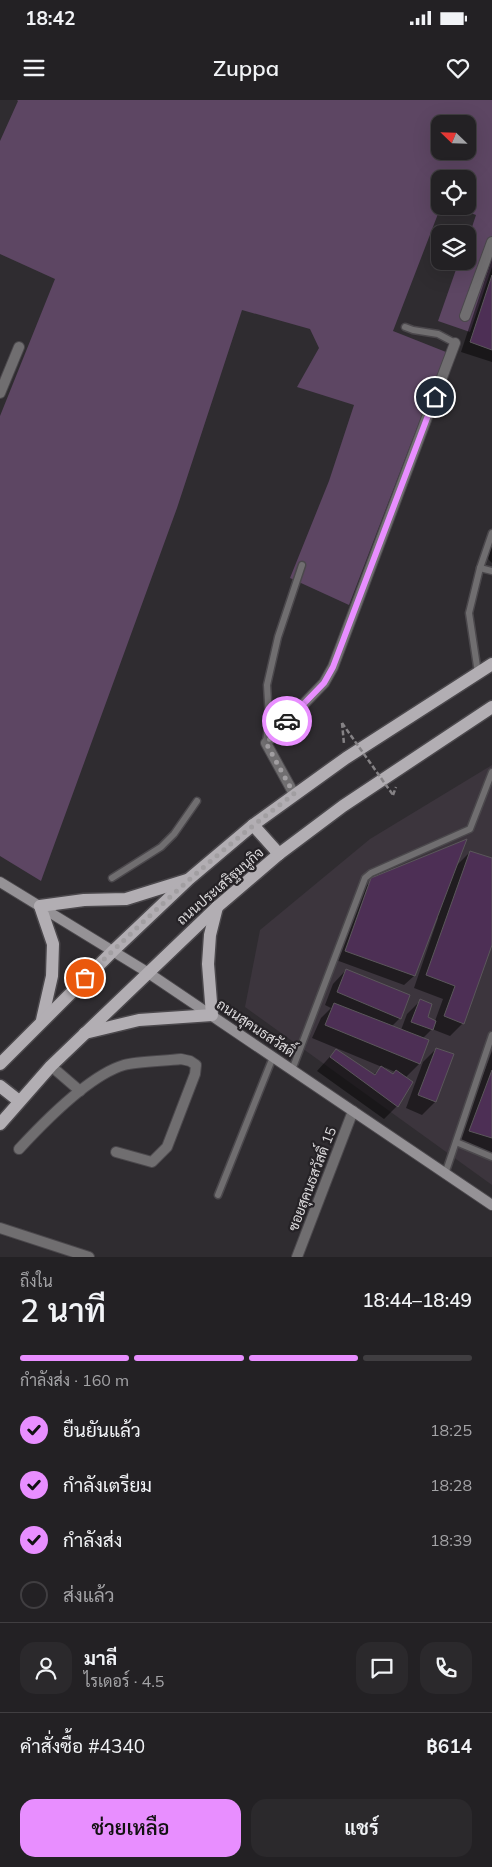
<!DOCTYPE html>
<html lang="th">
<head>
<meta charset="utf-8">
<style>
  body { margin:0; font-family:Mulish,Sarabun,sans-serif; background:#2b292c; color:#f1f3f6; height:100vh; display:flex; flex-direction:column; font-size:19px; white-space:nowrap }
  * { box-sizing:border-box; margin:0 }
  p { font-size:16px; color:#a3a3a6 }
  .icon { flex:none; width:28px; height:28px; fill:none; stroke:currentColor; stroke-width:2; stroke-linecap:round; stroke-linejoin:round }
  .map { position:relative; height:1157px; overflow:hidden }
  .drawer { display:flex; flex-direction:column; background:#232124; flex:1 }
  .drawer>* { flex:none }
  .needle { width:32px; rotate:293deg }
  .controls { position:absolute; left:431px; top:15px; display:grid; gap:10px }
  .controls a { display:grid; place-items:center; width:45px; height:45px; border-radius:10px; background:#232124; box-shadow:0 5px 20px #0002,0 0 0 1px #403e41; font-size:25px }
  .pin { position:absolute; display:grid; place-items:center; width:42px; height:42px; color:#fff; margin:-21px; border:2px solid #fff; border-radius:50%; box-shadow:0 1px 5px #0007 }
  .courier { position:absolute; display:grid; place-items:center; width:50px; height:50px; margin:-25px; border:4px solid #e88eff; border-radius:50%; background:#fff; color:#222; box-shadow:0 1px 6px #0007 }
  .head em { font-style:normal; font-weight:600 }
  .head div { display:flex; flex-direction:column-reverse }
  .head { display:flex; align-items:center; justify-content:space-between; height:85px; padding:0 20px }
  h1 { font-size:32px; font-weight:600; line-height:38px }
  .bar { display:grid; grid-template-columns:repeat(4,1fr); gap:8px 5px; align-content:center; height:60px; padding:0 20px }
  .bar i { height:6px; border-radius:4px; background:#403e41 }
  .bar .selected { background:#e88eff }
  .bar p { grid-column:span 4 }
  .line { display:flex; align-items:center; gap:12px; padding:0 20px; border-top:1px solid #403e41 }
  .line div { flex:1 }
  .round { display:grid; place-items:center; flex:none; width:52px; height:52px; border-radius:15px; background:#2b292c }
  ol { padding:0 20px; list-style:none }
  li { display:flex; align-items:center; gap:15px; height:55px }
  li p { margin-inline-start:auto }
  li .icon { padding:5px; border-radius:50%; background:#e88eff; color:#111; stroke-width:4 }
  li:last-child { color:#a3a3a6 }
  li i { width:28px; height:28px; border:2px solid #403e41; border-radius:50% }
  .button { display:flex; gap:10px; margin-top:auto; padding:10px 20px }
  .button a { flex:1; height:58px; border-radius:15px; background:#e88eff; color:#111; font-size:20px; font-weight:600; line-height:58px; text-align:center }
  .button a+a { background:#2b292c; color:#f1f3f6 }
  .status { display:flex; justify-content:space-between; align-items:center; height:35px; padding:0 25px; background:#232124; direction:ltr }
  .status svg { height:14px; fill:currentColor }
  header { display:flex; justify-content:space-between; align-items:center; height:65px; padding:0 20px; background:#232124; font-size:22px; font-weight:600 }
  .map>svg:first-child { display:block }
</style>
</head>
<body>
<div class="status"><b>18:42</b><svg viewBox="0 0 49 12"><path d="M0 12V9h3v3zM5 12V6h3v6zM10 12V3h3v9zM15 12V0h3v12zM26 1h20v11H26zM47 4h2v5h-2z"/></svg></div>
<header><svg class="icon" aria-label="menu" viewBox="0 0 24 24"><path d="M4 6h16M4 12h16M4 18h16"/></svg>Zuppa<svg class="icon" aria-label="heart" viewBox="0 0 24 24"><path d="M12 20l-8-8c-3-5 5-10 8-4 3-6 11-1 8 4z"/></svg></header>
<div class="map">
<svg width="492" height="1157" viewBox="0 0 492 1157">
  <rect width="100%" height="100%" fill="#2f2c30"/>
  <polygon fill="#3c353d" points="492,665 492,1085 245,907 260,830 370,739"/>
  <path fill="#5d4663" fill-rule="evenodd" d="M 17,0 L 492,0 L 492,167 L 470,232 L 438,221 L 459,161 L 468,161 L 468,139 L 476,115 L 452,106 L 468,106 L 468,79 L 440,79 L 441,106 L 393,231 L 446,252 L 349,505 L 290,478 L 329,381 L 354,305 L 297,287 L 319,248 L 310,229 L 242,210 L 177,408 L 41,781 L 0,756 L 0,316 L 55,179 L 0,154 L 0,41 L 18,1 ZM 440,24 L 468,24 L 468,51 L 440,51 Z"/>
  <g fill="#0007" fill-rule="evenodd">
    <polygon points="492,158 492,262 461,252"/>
    <polygon points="492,439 492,463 489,460 486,452"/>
    <path d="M 470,752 L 492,760 L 492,842 L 463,923 L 450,936 L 432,929 L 422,939 L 419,964 L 405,978 L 397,1006 L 384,1019 L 317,971 L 336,950 L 373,975 L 382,967 L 312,938 L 321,918 L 331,908 L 325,905 L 333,884 L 346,870 L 400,918 L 391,927 L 401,930 L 407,914 L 420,901 L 426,918 L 435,921 L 443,899 L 414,888 L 438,818 L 436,817 L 414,876 L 404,885 L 336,860 L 362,790 L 372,780 L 455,767 ZM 384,967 L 395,972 L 393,975 Z"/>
    <polygon points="436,949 452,955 435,1002 422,1015 406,1008 423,962"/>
    <polygon points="492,951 492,1056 457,1044"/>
  </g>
  <g fill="#4d2f55" stroke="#5b575b">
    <polygon points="492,175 492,250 470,242"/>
    <polygon points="467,739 415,876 345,851 371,778"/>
    <polygon points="470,751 492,758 492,845 464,924 444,916 455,886 426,875"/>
    <polygon points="346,869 410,895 401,919 337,892"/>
    <polygon points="420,899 432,904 428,917 436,921 433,930 411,922"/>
    <polygon points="334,903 429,940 420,964 325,925"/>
    <polygon points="436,948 454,954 436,1002 418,995"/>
    <polygon points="336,949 375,975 381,966 393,974 396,970 413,982 398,1007 330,957"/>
    <polygon points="492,970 492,1038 469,1031"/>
  </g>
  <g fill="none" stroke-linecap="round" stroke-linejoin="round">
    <defs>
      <g id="service">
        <polyline points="405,227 413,230 438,234 455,243"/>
        <polyline points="480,468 492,471"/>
        <polyline points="478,573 469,513 480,468 492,433"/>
        <polyline points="266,642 269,619 267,585 278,537 302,465"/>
        <polyline points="112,778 161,747 174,734 197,701"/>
        <polyline points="292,970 365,778 371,773 470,729 492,672"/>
        <polyline points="456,1042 492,1057"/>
        <polyline points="445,1074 492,935"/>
        <polyline points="218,1095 273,957"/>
      </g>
      <g id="minor">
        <polyline points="465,216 492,142"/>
        <polyline points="0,293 19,247"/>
        <polyline points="294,694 266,643 324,583 333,567 455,243"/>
        <polyline points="51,966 80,991"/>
        <path d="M 19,1049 C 43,1023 90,975 124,965 C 137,961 166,961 181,959 L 190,961 L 196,965 L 195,974 L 167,1047 L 152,1062 L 116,1052"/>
        <polyline points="0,1128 89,1157"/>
        <polyline points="297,1157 353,1011"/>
      </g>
      <polyline id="secondary" points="0,782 147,872 492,1105"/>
      <g id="primary">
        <polyline points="253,725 279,754"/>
        <polyline points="42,920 52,876 53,844 40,806 84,800 126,799 187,780"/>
        <polyline points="85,933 139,920 212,915 208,864 210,835 217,807"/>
        <polyline points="0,964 113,851 189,779 253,725 346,658 492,564"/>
        <polyline points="0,986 19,1001"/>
        <polyline points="0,1024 51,966 217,807 279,754 343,706 492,607"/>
      </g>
    </defs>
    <use href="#service" stroke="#4b484c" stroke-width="9"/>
    <use href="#minor" stroke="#4b484c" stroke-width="12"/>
    <use href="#secondary" stroke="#4b484c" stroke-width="12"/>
    <use href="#primary" stroke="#4b484c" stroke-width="15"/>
    <g stroke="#858285" stroke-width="2.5" stroke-dasharray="5 2.5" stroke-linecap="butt">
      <polyline points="342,623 344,644"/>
      <polyline points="393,695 396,687"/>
    </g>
    <use href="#service" stroke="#706e70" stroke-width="6"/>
    <use href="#minor" stroke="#706e70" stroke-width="10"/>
    <use href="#secondary" stroke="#959296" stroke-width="10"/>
    <use href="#primary" stroke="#b2aeb3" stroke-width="12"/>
    <polyline stroke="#858285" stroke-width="2.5" stroke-dasharray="5 2.5" stroke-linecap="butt" points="342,623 393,695"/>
  </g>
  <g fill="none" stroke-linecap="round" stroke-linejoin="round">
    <path stroke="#a19ea1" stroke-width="5" stroke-dasharray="0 9" d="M 85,878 C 151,813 219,750 294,694 L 266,643 L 287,621"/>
    <polyline stroke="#e88eff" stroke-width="6" points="287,621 324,583 333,567 435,297"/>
  </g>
  <g text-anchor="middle" stroke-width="4.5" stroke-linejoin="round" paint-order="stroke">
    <g font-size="14" fill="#dedcde" stroke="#252226">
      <text transform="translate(220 786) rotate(-41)" y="5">ถนนประเสริฐมนูกิจ</text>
      <text transform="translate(256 928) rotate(34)" y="5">ถนนสุคนธสวัสดิ์</text>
      <text transform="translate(312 1079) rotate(-69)" y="5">ซอยสุคนธสวัสดิ์ 15</text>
    </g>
  </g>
</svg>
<div class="controls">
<a><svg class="needle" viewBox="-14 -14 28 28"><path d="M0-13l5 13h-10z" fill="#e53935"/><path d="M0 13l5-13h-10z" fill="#a3a3a6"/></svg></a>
<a><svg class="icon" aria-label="locate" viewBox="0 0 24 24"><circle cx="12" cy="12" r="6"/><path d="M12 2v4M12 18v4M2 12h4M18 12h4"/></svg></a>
<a><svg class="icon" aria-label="layers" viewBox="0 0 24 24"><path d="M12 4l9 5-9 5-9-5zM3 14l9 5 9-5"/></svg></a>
</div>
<div class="pin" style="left:85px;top:878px;background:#ea580c"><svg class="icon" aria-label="bag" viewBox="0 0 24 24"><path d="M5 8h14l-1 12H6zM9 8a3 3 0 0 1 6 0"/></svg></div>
<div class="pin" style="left:435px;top:297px;background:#1f2937"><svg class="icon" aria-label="home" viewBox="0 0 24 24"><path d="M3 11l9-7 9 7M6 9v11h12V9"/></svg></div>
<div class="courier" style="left:287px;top:621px"><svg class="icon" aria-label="car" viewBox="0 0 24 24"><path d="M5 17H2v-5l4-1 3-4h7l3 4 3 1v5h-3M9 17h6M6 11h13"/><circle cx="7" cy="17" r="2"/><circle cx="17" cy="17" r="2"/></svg></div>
</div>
<section class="drawer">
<div class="head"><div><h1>2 นาที</h1><p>ถึงใน</p></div><em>18:44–18:49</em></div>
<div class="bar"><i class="selected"></i><i class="selected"></i><i class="selected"></i><i></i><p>กำลังส่ง · 160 m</p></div>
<ol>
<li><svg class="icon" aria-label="check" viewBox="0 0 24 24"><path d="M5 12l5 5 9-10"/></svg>ยืนยันแล้ว<p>18:25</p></li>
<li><svg class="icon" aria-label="check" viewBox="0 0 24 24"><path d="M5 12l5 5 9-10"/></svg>กำลังเตรียม<p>18:28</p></li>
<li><svg class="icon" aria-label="check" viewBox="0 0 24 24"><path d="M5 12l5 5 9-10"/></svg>กำลังส่ง<p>18:39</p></li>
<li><i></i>ส่งแล้ว</li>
</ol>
<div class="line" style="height:90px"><a class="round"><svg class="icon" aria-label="person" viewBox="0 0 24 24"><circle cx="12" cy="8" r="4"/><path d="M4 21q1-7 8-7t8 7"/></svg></a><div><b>มาลี</b><p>ไรเดอร์ · 4.5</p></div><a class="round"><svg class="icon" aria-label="chat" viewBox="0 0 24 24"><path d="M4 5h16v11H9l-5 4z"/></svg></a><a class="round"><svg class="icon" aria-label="phone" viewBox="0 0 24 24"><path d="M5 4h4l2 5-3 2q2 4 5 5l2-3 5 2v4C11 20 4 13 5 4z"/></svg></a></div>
<div class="line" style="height:65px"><div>คำสั่งซื้อ #4340</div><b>฿614</b></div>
<div class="button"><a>ช่วยเหลือ</a><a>แชร์</a></div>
</section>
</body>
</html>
